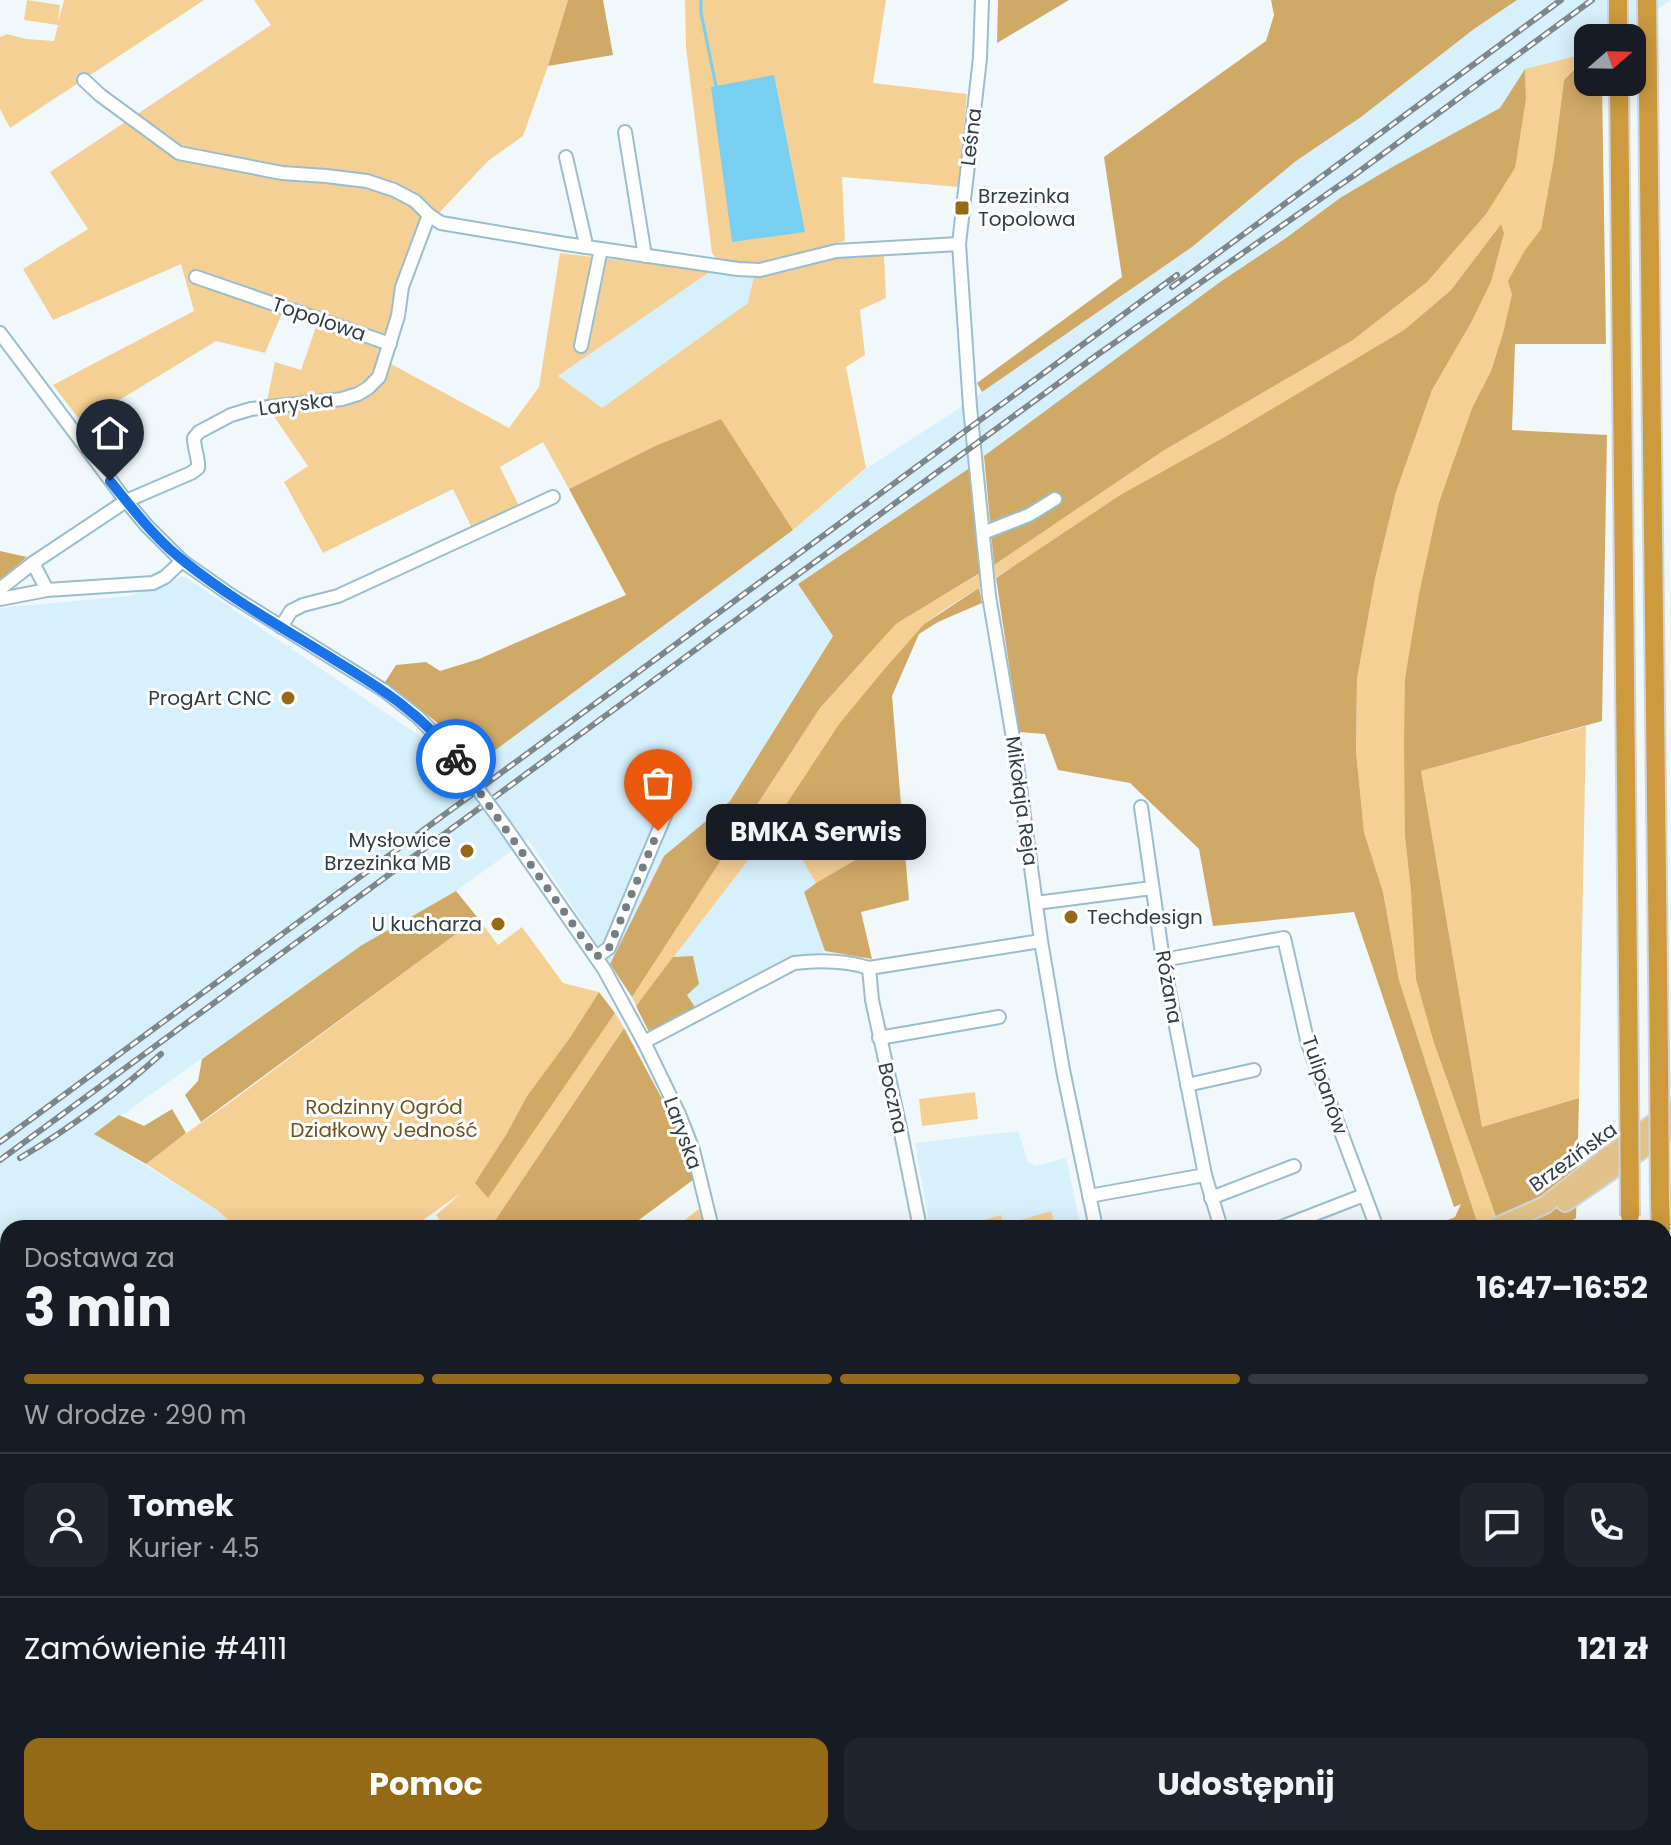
<!DOCTYPE html>
<html lang="pl">
<head>
<meta charset="utf-8">
<style>
  body { margin:0; font-family:Poppins,sans-serif; background:#20242c; color:#f1f3f6; height:100vh; display:flex; flex-direction:column; font-size:30px; white-space:nowrap }
  * { box-sizing:border-box; margin:0 }
  p { font-size:26px; color:#9ea1a6 }
  .icon { flex:none; width:44px; height:44px; fill:none; stroke:currentColor; stroke-width:2; stroke-linecap:round; stroke-linejoin:round }
  .map { position:relative; flex:1; overflow:hidden }
  .panel { position:absolute; left:0px; top:1220px; width:1672px; height:626px; display:flex; flex-direction:column; background:#171b24; border-radius:24px 24px 0 0; box-shadow:0 4px 20px #0003 }
  .panel>* { flex:none }
  .needle { width:52px; rotate:70deg }
  .buttons { position:absolute; left:1574px; top:24px; display:grid; gap:16px }
  .buttons a { display:grid; place-items:center; width:72px; height:72px; border-radius:16px; background:#171b24; box-shadow:0 4px 20px #0003; font-size:40px }
  .pin { position:absolute; display:grid; place-items:center; width:68px; height:68px; color:#fff; margin:-82px -34px; border-radius:50% 50% 50% 0; rotate:-45deg; box-shadow:0 0 8px #0007 }
  .pin .icon { rotate:45deg }
  .courier { position:absolute; display:grid; place-items:center; width:80px; height:80px; margin:-40px; border:6px solid #1a73e8; border-radius:50%; background:#fff; color:#222; box-shadow:0 2px 10px #0007 }
  .bubble { position:absolute; height:56px; border-radius:16px; background:#171b24; box-shadow:0 4px 20px #0003; font-size:26px; font-weight:700; line-height:56px; text-align:center }
  .summary em { font-style:normal; font-weight:700 }
  .summary div { display:flex; flex-direction:column-reverse }
  .summary { display:flex; align-items:center; justify-content:space-between; height:136px; padding:0 24px }
  h1 { font-size:52px; font-weight:700; line-height:60px }
  .bar { display:grid; grid-template-columns:repeat(4,1fr); gap:12px 8px; align-content:center; height:96px; padding:0 24px }
  .bar i { height:10px; border-radius:6px; background:#363941 }
  .bar .selected { background:#956a16 }
  .bar p { grid-column:span 4 }
  .line { display:flex; align-items:center; gap:20px; padding:0 24px; border-top:2px solid #363941 }
  .line div { flex:1 }
  .round { display:grid; place-items:center; flex:none; width:84px; height:84px; border-radius:16px; background:#20242c }
  .action { display:flex; gap:16px; margin-top:auto; padding:16px 24px }
  .action a { flex:1; height:92px; border-radius:16px; background:#956a16; color:#fff; font-size:32px; font-weight:700; line-height:92px; text-align:center }
  .action a+a { background:#20242c; color:#f1f3f6 }
  .map>svg:first-child { display:block }
</style>
</head>
<body>
<div class="map">
<svg width="1671" height="1845" viewBox="0 0 1671 1845">
  <rect width="100%" height="100%" fill="#f1f8fb"/>
  <g fill="#d6f1fd">
    <polygon points="1517,0 1671,0 1614,38 1588,38 1588,53 1525,69 1500,108 1394,166 1340,199 1286,238 1220,282 971,467 798,584 833,635 730,801 664,856 610,964 528,839 456,891 362,945 95,1134 217,1210 237,1228 8,1228 8,1838 46,1838 37,1845 0,1845 0,608 128,596 184,576 429,742 450,780 474,766 793,530 867,468 952,413 1192,247 1296,161 1361,117 1474,29"/>
    <polygon points="711,271 754,276 749,303 602,408 557,377"/>
    <polygon points="794,846 816,883 805,893 825,951 816,957 697,1010 687,994 693,956 673,957 756,850 782,856"/>
    <polygon points="1018,1131 1028,1162 1035,1166 1066,1158 1081,1228 930,1228 915,1143"/>
  </g>
  <g fill="#f5d095">
    <polygon points="27,0 60,5 58,23 64,0 204,0 10,128 0,109 0,37 7,34 26,39 54,41 58,25 24,20"/>
    <path d="M 254,0 L 568,0 L 548,66 L 523,136 L 488,161 L 439,213 L 433,217 L 382,359 L 509,428 L 539,387 L 560,253 L 711,271 L 558,376 L 602,408 L 748,303 L 754,276 C 786,268 855,245 884,256 L 886,298 L 860,310 L 865,355 L 846,367 L 866,468 L 793,530 L 721,419 L 655,446 L 569,489 L 543,442 L 500,467 L 519,506 L 472,528 L 453,489 L 323,553 L 284,482 L 308,466 L 266,405 L 275,362 L 301,370 L 318,321 L 283,311 L 265,353 L 216,341 L 82,423 L 53,385 L 194,311 L 181,264 L 53,320 L 23,269 L 88,229 L 50,172 L 271,25 Z"/>
    <polygon points="685,0 886,0 873,83 967,94 959,187 842,177 845,241 760,265 716,258 712,253 686,48"/>
    <polygon points="1588,53 1564,80 1554,158 1541,229 1525,250 1503,333 1491,371 1472,408 1439,502 1405,679 1405,837 1411,892 1434,1043 1500,1228 1479,1228 1399,980 1383,892 1364,832 1356,751 1357,679 1375,579 1396,492 1432,390 1471,323 1491,282 1501,224 1451,290 1404,330 1228,435 1120,495 1011,568 942,611 924,624 839,724 756,850 636,1006 632,997 820,708 896,624 994,565 1163,451 1353,340 1426,282 1526,99 1525,69"/>
    <polygon points="1586,726 1579,1098 1482,1127 1421,771"/>
    <polygon points="852,812 874,849 816,883 794,846"/>
    <path d="M 478,918 L 498,945 L 522,927 L 563,983 L 599,992 L 569,1039 L 527,1096 L 506,1135 L 488,1197 L 615,1013 L 624,1028 L 490,1228 L 445,1228 L 436,1215 L 461,1193 L 412,1228 L 237,1228 L 217,1210 L 146,1164 C 176,1139 209,1118 240,1095 C 319,1036 398,977 478,918 Z"/>
    <polygon points="975,1092 978,1119 922,1126 919,1099"/>
    <polygon points="699,1209 704,1228 674,1228"/>
    <polygon points="1051,1211 1056,1228 1011,1228 1010,1223"/>
    <polygon points="1001,1215 1005,1228 956,1228"/>
    <polygon points="1556,1838 1625,1838 1625,1845 1549,1845"/>
  </g>
  <g fill="#d1a966">
    <polygon points="568,0 603,0 613,55 548,66"/>
    <polygon points="998,0 1069,0 997,43"/>
    <polygon points="1271,0 1517,0 1474,29 1361,117 1296,161 1192,247 982,392 977,383 1122,277 1104,157 1266,41 1274,15"/>
    <polygon points="1588,55 1588,82 1602,82 1606,344 1515,344 1512,430 1607,435 1602,721 1421,771 1482,1127 1579,1098 1576,1218 1560,1228 1500,1228 1434,1043 1416,979 1411,892 1405,837 1404,744 1405,679 1419,594 1439,502 1472,408 1491,371 1503,333 1512,295 1508,281 1525,250 1541,229 1554,158 1564,80"/>
    <polygon points="1525,69 1526,99 1515,168 1486,214 1427,282 1353,340 1163,451 994,565 984,456 1220,282 1286,238 1340,198 1394,166 1500,108"/>
    <polygon points="1501,224 1504,233 1491,282 1471,323 1432,390 1396,492 1375,579 1357,679 1356,751 1364,832 1383,892 1399,980 1479,1228 1429,1228 1455,1217 1461,1204 1454,1207 1354,912 1213,926 1199,849 1130,783 1058,770 1045,734 1019,732 996,578 1120,495 1228,435 1404,330 1451,290"/>
    <polygon points="721,419 793,530 474,766 444,728 385,682 396,665 426,662 440,671 479,659 626,595 569,489 655,446"/>
    <polygon points="971,467 980,573 896,624 820,708 632,997 610,964 664,856 730,801 833,636 798,584"/>
    <polygon points="0,551 27,557 0,580"/>
    <polygon points="979,588 982,603 938,622 919,634 892,696 909,900 861,912 872,959 825,951 804,892 816,883 874,849 853,812 794,846 782,856 756,850 839,724 882,672 924,624"/>
    <polygon points="456,891 478,918 201,1122 185,1095 198,1081 202,1059 362,945"/>
    <polygon points="693,956 699,984 687,995 697,1010 650,1034 636,1006 673,957"/>
    <polygon points="599,992 615,1013 488,1198 475,1183 506,1135 527,1096 569,1039"/>
    <polygon points="624,1028 675,1123 693,1180 628,1228 490,1228"/>
    <polygon points="172,1109 186,1133 146,1164 94,1134 119,1115 144,1126"/>
  </g>
  <polygon fill="#78cff1" points="774,75 805,232 732,242 711,87"/>
  <g fill="none" stroke-linecap="round" stroke-linejoin="round">
    <polyline stroke="#78cff1" stroke-width="3" points="701,0 701,13 716,86"/>
    <defs>
      <g id="minor">
        <polyline points="982,0 980,58 959,244 970,407 989,596 1015,750 1041,941 1063,1070 1096,1228"/>
        <polyline points="84,80 100,95 179,153 282,173 326,176 367,181 394,190 415,201 429,215 441,223 566,244 738,269 760,270 836,251 959,244"/>
        <polyline points="625,132 645,256"/>
        <polyline points="566,157 585,240 585,247"/>
        <polyline points="196,277 390,344"/>
        <polyline points="0,333 126,501 147,526 182,561 232,596 385,691 418,717 448,748"/>
        <polyline points="581,346 601,249"/>
        <polyline points="983,533 1029,515 1055,499"/>
        <polyline points="33,563 47,590"/>
        <path d="M 0,589 L 33,563 L 126,501 L 191,473 L 198,468 C 199,458 194,449 194,438 L 199,432 L 231,415 L 251,409 L 342,399 L 358,394 L 368,388 L 379,377 L 398,316 L 402,287 L 429,215"/>
        <polyline points="0,599 47,590 153,583 165,577 182,561"/>
        <polyline points="281,627 291,611 303,605 338,596 553,497"/>
        <polyline points="1141,807 1163,960 1205,1175 1221,1228"/>
        <polyline points="504,825 604,969 644,1042 679,1114 693,1150 712,1228"/>
        <polyline points="1036,903 1152,888"/>
        <polyline points="596,957 609,948 683,773"/>
        <polyline points="1163,960 1284,938 1308,1044 1377,1228"/>
        <polyline points="869,968 872,1000 900,1128 920,1228"/>
        <polyline points="879,1038 999,1017"/>
        <path d="M 644,1042 L 794,963 C 820,960 844,960 869,968 L 1041,941"/>
        <polyline points="1187,1085 1254,1070"/>
        <polyline points="1089,1196 1205,1175"/>
        <polyline points="1211,1198 1294,1166"/>
        <polyline points="1279,1228 1364,1195"/>
        <polyline points="551,1838 553,1845"/>
        <polyline points="808,1838 809,1845"/>
        <polyline points="1027,1838 1027,1845"/>
        <polyline points="1219,1838 1221,1845"/>
        <polyline points="837,1845 854,1838"/>
        <polyline points="1352,1845 1360,1838"/>
      </g>
      <g id="major">
        <polyline points="1565,1203 1671,1130"/>
        <polyline points="1493,1228 1545,1205 1602,1160 1671,1110"/>
        <polyline points="54,1845 62,1838"/>
      </g>
      <g id="highway">
        <polyline points="1618,0 1618,38"/>
        <polyline points="1647,0 1659,1062"/>
        <polyline points="1619,82 1629,1080"/>
        <polyline points="1660,1203 1661,1228"/>
        <polyline points="1664,1564 1667,1845"/>
        <polyline points="1638,1838 1638,1845"/>
        <polyline points="1542,1845 1548,1838"/>
      </g>
    </defs>
    <use href="#minor" stroke="#9abece" stroke-width="16"/>
    <use href="#major" stroke="#d1d5d6" stroke-width="20"/>
    <use href="#highway" stroke="#d1d5d6" stroke-width="22"/>
    <use href="#minor" stroke="#fff" stroke-width="12"/>
    <use href="#major" stroke="#e1c28b" stroke-width="16"/>
    <use href="#highway" stroke="#cd9a3e" stroke-width="18"/>
    <defs>
      <g id="rail">
        <polyline points="1172,287 1561,0"/>
        <polyline points="0,1142 1177,275"/>
        <path d="M 20,1158 C 70,1128 118,1093 161,1054"/>
        <polyline points="0,1160 1097,355 1353,176 1592,0"/>
      </g>
    </defs>
    <use href="#rail" stroke="#7b878c" stroke-width="6"/>
    <use href="#rail" stroke="#fff" stroke-width="3" stroke-dasharray="9" stroke-linecap="butt"/>
    <defs>
      <polyline id="minor-bridge" points="448,748 504,825"/>
      <g id="highway-bridge">
        <polyline points="1659,1062 1660,1203"/>
        <polyline points="1629,1080 1630,1216"/>
      </g>
    </defs>
    <use href="#minor-bridge" stroke="#9abece" stroke-width="16" stroke-linecap="butt"/>
    <use href="#highway-bridge" stroke="#d1d5d6" stroke-width="22" stroke-linecap="butt"/>
    <use href="#minor-bridge" stroke="#fff" stroke-width="12"/>
    <use href="#highway-bridge" stroke="#cd9a3e" stroke-width="18"/>
  </g>
  <g fill="none" stroke-linecap="round" stroke-linejoin="round">
    <polyline stroke="#737f84" stroke-width="8" stroke-dasharray="0 14.4" points="456,759 596,957 609,948 658,831"/>
    <path stroke="#1a73e8" stroke-width="10" d="M 110,481 C 133,509 156,540 185,562 C 231,599 283,628 333,659 C 379,687 424,715 456,759"/>
  </g>
  <g fill="#956a16" stroke="#fff" stroke-width="3">
    <rect x="954" y="200" width="16" height="16" rx="4"/>
    <circle cx="288" cy="698" r="8"/>
    <circle cx="467" cy="851" r="8"/>
    <circle cx="1071" cy="917" r="8"/>
    <circle cx="498" cy="924" r="8"/>
  </g>
  <g text-anchor="middle" stroke-width="6" stroke-linejoin="round" paint-order="stroke">
    <g font-size="20" fill="#2f3e44" stroke="#fff">
      <text transform="translate(971 137) rotate(-83)" y="7">Leśna</text>
      <text transform="translate(319 319) rotate(19)" y="7">Topolowa</text>
      <text transform="translate(296 404) rotate(-7)" y="7">Laryska</text>
      <text transform="translate(1022 801) rotate(82)" y="7">Mikołaja Reja</text>
      <text transform="translate(1169 987) rotate(80)" y="7">Różana</text>
      <text transform="translate(1325 1085) rotate(71)" y="7">Tulipanów</text>
      <text transform="translate(893 1098) rotate(77)" y="7">Boczna</text>
      <text transform="translate(683 1133) rotate(70)" y="7">Laryska</text>
      <text transform="translate(1573 1157) rotate(-36)" y="7">Brzezińska</text>
    </g>
    <g font-size="20" fill="#2f3e44" stroke="#fff" text-anchor="end">
      <text x="978" y="203" text-anchor="start">Brzezinka<tspan x="978" dy="23">Topolowa</tspan></text>
      <text x="272" y="705">ProgArt CNC</text>
      <text x="451" y="847">Mysłowice<tspan x="451" dy="23">Brzezinka MB</tspan></text>
      <text x="1087" y="924" text-anchor="start">Techdesign</text>
      <text x="482" y="931">U kucharza</text>
    </g>
    <g font-size="20" fill="#6e5220" stroke="#fff">
      <text x="384" y="1114">Rodzinny Ogród<tspan x="384" dy="23">Działkowy Jedność</tspan></text>
    </g>
  </g>
</svg>
<div class="buttons">
<a><svg class="needle" viewBox="-14 -14 28 28"><path d="M0-13l5 13h-10z" fill="#e53935"/><path d="M0 13l5-13h-10z" fill="#9ea1a6"/></svg></a>
</div>
<div class="pin" style="left:658px;top:831px;background:#ea580c"><svg class="icon" aria-label="bag" viewBox="0 0 24 24"><path d="M5 8h14l-1 12H6zM9 8a3 3 0 0 1 6 0"/></svg></div>
<div class="pin" style="left:110px;top:481px;background:#1f2937"><svg class="icon" aria-label="home" viewBox="0 0 24 24"><path d="M3 11l9-7 9 7M6 9v11h12V9"/></svg></div>
<div class="courier" style="left:456px;top:759px"><svg class="icon" aria-label="bike" viewBox="0 0 24 24"><circle cx="6" cy="16" r="4"/><circle cx="18" cy="16" r="4"/><path d="M6 16l4-8h5l3 8M10 8l3 8H6M13 5h3"/></svg></div>
<div class="bubble" style="left:706px;top:804px;width:220px">BMKA Serwis</div>
<section class="panel">
<div class="summary"><div><h1>3 min</h1><p>Dostawa za</p></div><em>16:47–16:52</em></div>
<div class="bar"><i class="selected"></i><i class="selected"></i><i class="selected"></i><i></i><p>W drodze · 290 m</p></div>
<div class="line" style="height:144px"><a class="round"><svg class="icon" aria-label="person" viewBox="0 0 24 24"><circle cx="12" cy="8" r="4"/><path d="M4 21q1-7 8-7t8 7"/></svg></a><div><b>Tomek</b><p>Kurier · 4.5</p></div><a class="round"><svg class="icon" aria-label="chat" viewBox="0 0 24 24"><path d="M4 5h16v11H9l-5 4z"/></svg></a><a class="round"><svg class="icon" aria-label="phone" viewBox="0 0 24 24"><path d="M5 4h4l2 5-3 2q2 4 5 5l2-3 5 2v4C11 20 4 13 5 4z"/></svg></a></div>
<div class="line" style="height:104px"><div>Zamówienie #4111</div><b>121 zł</b></div>
<div class="action"><a>Pomoc</a><a>Udostępnij</a></div>
</section>
</div>
</body>
</html>
